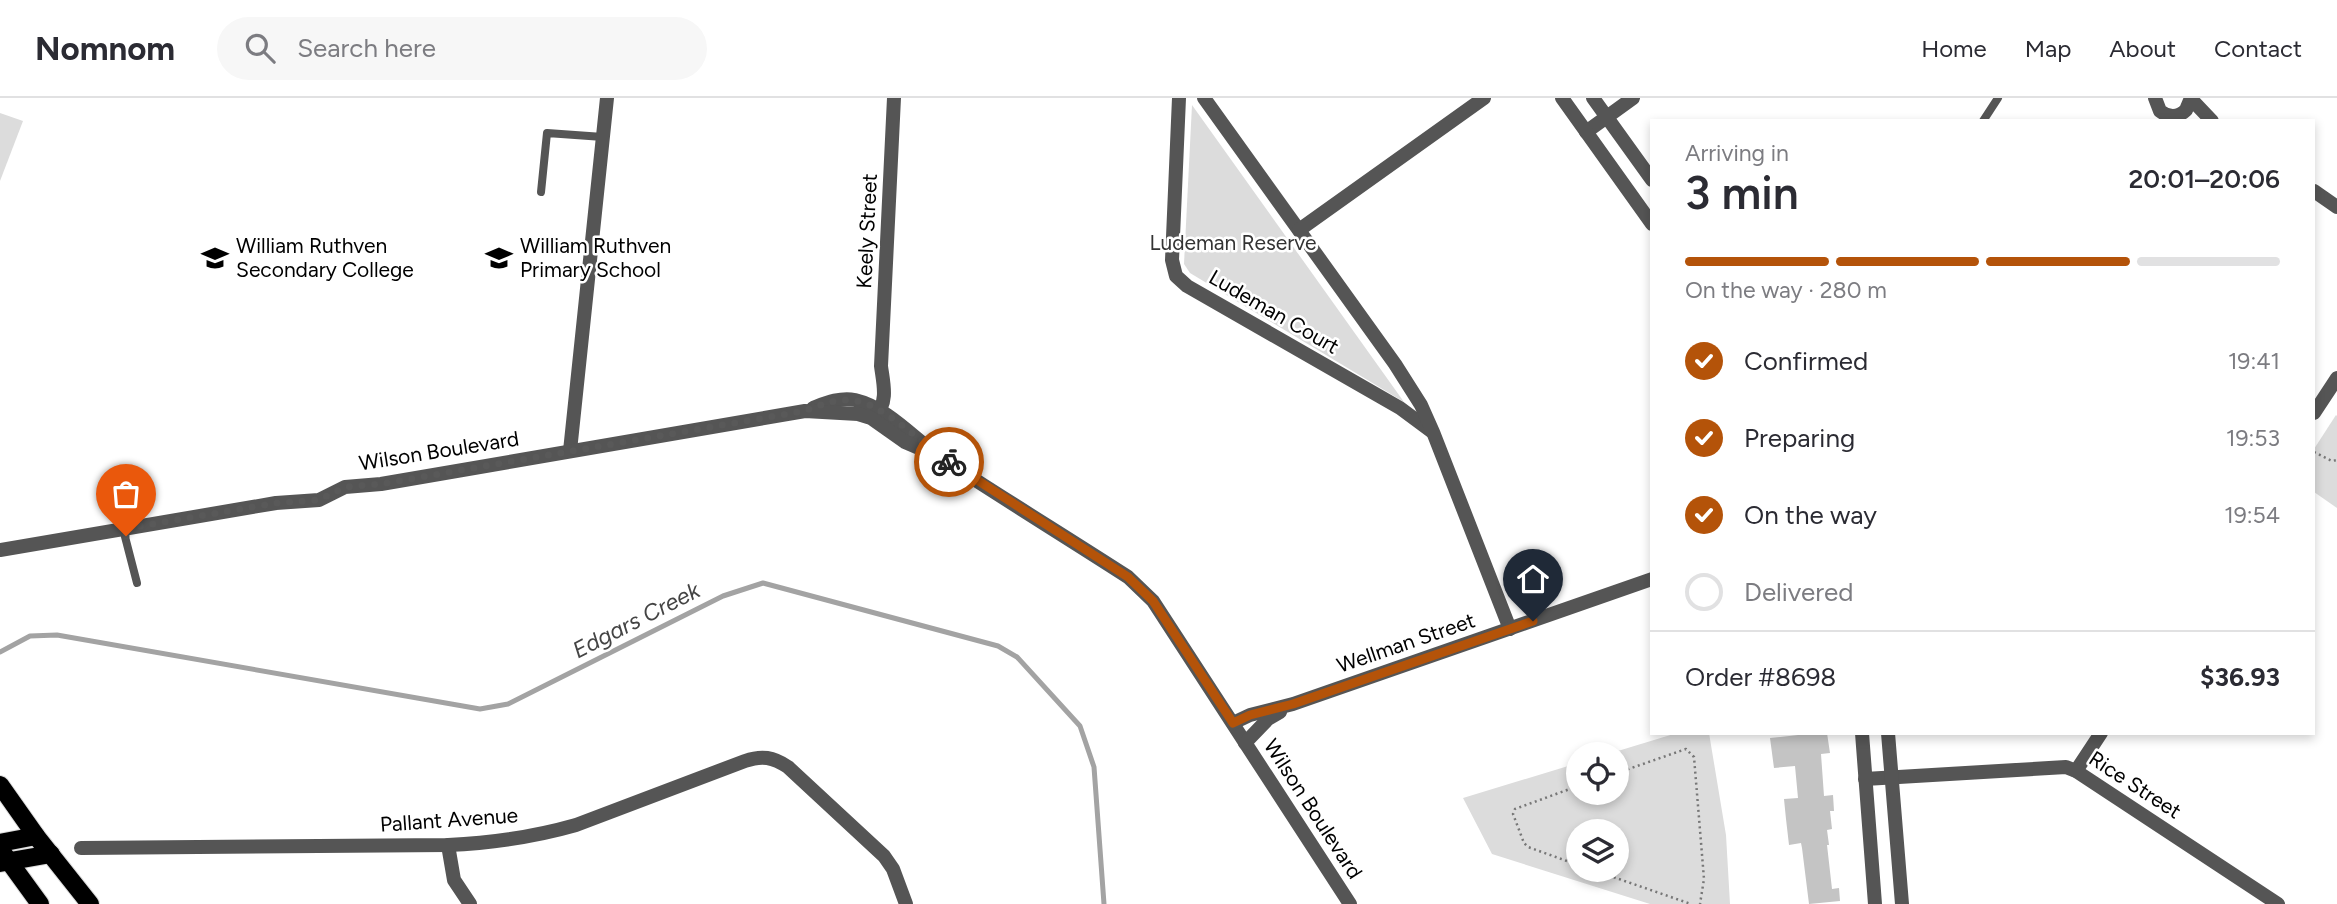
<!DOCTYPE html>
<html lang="en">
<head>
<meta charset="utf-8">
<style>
  body { margin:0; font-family:Figtree,sans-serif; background:#f7f7f7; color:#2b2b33; height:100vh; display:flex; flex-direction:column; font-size:26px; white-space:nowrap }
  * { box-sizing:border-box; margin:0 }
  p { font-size:23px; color:#7c7c81 }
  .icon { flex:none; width:38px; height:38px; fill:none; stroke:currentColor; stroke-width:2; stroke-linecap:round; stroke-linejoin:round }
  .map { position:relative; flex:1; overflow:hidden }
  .details { position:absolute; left:1650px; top:21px; width:665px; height:616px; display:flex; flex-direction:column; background:#fff; border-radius:0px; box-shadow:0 4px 10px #0003 }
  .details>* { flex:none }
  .fabs { position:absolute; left:1566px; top:644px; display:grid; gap:14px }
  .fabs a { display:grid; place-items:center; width:63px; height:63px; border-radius:50%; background:#fff; box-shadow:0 4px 10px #0003; font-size:35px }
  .pin { position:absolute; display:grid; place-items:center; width:60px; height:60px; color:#fff; margin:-72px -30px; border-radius:50% 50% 50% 0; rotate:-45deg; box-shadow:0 0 7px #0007 }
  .pin .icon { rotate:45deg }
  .courier { position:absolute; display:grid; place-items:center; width:70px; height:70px; margin:-35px; border:5px solid #b45309; border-radius:50%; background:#fff; color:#222; box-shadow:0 2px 9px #0007 }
  .head em { font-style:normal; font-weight:600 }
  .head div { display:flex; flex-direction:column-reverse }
  .head { display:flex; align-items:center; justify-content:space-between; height:119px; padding:0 35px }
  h1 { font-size:46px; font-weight:600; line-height:52px }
  .bar { display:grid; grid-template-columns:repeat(4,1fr); gap:10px 7px; align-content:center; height:84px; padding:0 35px }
  .bar i { height:9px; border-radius:5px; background:#e1e1e2 }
  .bar .active { background:#b45309 }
  .bar p { grid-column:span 4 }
  .line { display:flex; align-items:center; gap:18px; padding:0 35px; border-top:2px solid #e1e1e2 }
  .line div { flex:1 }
  ol { padding:0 35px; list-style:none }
  li { display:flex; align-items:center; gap:21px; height:77px }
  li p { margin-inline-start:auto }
  li .icon { padding:7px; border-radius:50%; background:#b45309; color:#fff; stroke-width:4 }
  li:last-child { color:#7c7c81 }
  li i { width:38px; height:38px; border:4px solid #e1e1e2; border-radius:50% }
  header { display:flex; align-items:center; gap:42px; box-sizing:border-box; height:98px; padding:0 35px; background:#fff; border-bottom:2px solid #e1e1e2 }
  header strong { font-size:33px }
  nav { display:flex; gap:38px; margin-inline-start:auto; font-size:24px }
  .search { width:490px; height:63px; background:#f7f7f7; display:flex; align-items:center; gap:18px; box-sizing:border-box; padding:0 24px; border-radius:38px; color:#7c7c81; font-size:26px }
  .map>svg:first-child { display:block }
</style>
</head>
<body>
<header>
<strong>Nomnom</strong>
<div class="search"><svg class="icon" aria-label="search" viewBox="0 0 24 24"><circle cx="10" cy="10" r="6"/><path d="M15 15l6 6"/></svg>Search here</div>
<nav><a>Home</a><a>Map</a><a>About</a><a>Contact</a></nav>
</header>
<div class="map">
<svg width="2337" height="806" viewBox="0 0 2337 806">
  <rect width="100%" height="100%" fill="#fff"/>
  <g fill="#dcdcdc" fill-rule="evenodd">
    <polygon points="1192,7 1404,304 1190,175 1184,166"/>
    <polygon points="0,15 23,23 0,83"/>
    <polygon points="2336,317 2337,318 2337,410 2314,394 2314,351"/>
    <path d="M 1677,635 L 1709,635 L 1726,737 L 1730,806 L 1650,806 L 1492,756 L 1463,700 L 1578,665 L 1578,695 L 1617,695 L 1617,656 L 1608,656 ZM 1578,733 L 1617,733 L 1617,772 L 1578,772 Z"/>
  </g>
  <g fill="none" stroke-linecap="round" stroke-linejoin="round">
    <polyline stroke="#a3a3a3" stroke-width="5" points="0,554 30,538 57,537 480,611 508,606 723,498 763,485 998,548 1017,559 1080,628 1094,669 1104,806"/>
  </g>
  <polygon fill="#c4c4c4" points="1816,635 1827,635 1830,655 1821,656 1824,698 1833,697 1834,713 1830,713 1832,731 1827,732 1829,747 1827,747 1832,791 1839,790 1840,803 1809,806 1802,750 1801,745 1789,747 1786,721 1784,701 1798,700 1795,668 1774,670 1770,640"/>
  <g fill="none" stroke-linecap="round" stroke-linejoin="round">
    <defs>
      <g id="primary">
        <polyline points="0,687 36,738 90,806"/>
        <polyline points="0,745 36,738"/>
        <polyline points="0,751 40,806"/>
        <polyline points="0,765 51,756"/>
      </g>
    </defs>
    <use href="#primary" stroke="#dbdbdb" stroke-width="20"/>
    <g stroke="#777" stroke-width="2.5" stroke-dasharray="2 3.5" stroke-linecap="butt">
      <polyline points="2314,354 2332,363 2337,362"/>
      <polyline points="1617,675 1686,651 1694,659 1704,781 1700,806"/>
      <polyline points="1578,688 1515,711 1513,716 1524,745 1528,749 1578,767"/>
      <polyline points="1593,772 1691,806"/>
    </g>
    <g stroke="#555" stroke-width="8">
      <polyline points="1983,23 1998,0"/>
      <polyline points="541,94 547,35 603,39"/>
      <polyline points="123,431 137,485"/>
    </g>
    <g stroke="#555" stroke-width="14">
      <polyline points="1179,0 1172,162 1176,178 1187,188 1400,310 1431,333"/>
      <polyline points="1204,0 1395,266 1421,307 1433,334 1510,531"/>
      <path d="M 2155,0 L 2160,13 C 2169,20 2178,20 2186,12 L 2191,0"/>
      <polyline points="2191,1 2212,23"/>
      <polyline points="1586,34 1633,0"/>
      <polyline points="2314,93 2337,109"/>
      <polyline points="1299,132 1484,0"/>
      <path d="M 813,310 C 826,305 840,299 855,302 C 889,310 915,342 943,361 C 1004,401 1066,439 1128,479 L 1153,503 L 1350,806"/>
      <polyline points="2314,315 2337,280"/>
      <path d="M 875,317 C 889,305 883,284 881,268 L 894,0"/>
      <polyline points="570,353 607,0"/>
      <polyline points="0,452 276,405 319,402 345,389 381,386 805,313 858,316 871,320 905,344 940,359"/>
      <polyline points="1233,625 1250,617 1293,606 1652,481"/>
      <polyline points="1245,645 1268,621 1280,614"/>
      <polyline points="2076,673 2101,635"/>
      <polyline points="1865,681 2066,669 2076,673 2278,806"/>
      <polyline points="448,747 454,782 470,806"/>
      <path d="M 81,750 L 448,747 C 492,745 534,739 576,727 L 745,663 C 762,657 773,659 788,669 L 884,758 L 893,771 L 906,806"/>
    </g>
    <g stroke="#555" stroke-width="14">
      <polyline points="1562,0 1652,126"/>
      <polyline points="1593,0 1652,82"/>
      <polyline points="1862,635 1875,806"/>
      <polyline points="1888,635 1902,806"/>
    </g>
    <use href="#primary" stroke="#000" stroke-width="18"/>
  </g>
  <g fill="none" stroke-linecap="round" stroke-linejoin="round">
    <path stroke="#595959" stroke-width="7" stroke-dasharray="0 12.6" d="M 126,438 L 123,431 L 276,405 L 319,402 L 345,389 L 381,386 L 804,313 C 818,308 832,302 847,302 C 882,302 921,346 949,364"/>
    <polyline stroke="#b45309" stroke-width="9" points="949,364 1128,479 1153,503 1233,625 1250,617 1293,606 1533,523"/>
  </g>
  <defs>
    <symbol id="school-bare" viewBox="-9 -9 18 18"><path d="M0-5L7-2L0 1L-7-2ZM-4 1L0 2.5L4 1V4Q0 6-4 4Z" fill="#000" stroke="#fff" stroke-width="2.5" paint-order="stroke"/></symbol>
  </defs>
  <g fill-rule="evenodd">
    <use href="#school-bare" x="196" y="141" width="38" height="38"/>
    <use href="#school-bare" x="480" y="141" width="38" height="38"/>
  </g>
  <g text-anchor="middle" stroke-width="5" stroke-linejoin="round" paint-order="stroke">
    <g font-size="21" fill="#000" stroke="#fff">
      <text transform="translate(867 133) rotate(-87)" y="7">Keely Street</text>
      <text transform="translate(1274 214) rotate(30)" y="7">Ludeman Court</text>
      <text transform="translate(439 353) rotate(-9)" y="7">Wilson Boulevard</text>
      <text transform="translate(1406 545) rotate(-19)" y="7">Wellman Street</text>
      <text transform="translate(2135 687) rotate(33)" y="7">Rice Street</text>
      <text transform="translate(1313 711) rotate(57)" y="7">Wilson Boulevard</text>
      <text transform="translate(449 722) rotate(-4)" y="7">Pallant Avenue</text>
    </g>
    <g font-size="21" fill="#333" stroke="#fff">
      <text x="1233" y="152">Ludeman Reserve</text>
    </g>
    <g font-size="21" fill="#000" stroke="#fff" text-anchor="start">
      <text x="236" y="155">William Ruthven<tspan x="236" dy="24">Secondary College</tspan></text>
      <text x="520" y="155">William Ruthven<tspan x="520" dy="24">Primary School</tspan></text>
    </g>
    <g font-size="23" font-style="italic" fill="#444" stroke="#fff">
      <text transform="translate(636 522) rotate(-27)" y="8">Edgars Creek</text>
    </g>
  </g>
</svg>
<div class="fabs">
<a><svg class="icon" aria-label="locate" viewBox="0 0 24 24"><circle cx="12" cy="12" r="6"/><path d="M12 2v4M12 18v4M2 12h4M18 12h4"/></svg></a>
<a><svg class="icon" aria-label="layers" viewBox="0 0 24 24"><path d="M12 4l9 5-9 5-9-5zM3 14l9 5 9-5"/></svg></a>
</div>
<div class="pin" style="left:126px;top:438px;background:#ea580c"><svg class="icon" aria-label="bag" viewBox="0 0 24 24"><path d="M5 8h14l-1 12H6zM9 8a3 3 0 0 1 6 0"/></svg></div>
<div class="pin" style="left:1533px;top:523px;background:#1f2937"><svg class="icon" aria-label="home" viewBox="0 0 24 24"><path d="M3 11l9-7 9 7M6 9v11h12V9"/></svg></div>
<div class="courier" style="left:949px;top:364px"><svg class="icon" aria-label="bike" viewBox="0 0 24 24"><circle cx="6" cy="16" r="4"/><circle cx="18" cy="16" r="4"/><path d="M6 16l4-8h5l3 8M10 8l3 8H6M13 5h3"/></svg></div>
<section class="details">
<div class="head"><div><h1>3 min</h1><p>Arriving in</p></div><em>20:01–20:06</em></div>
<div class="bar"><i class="active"></i><i class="active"></i><i class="active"></i><i></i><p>On the way · 280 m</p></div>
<ol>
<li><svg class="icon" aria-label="check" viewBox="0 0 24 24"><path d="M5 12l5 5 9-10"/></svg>Confirmed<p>19:41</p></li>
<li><svg class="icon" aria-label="check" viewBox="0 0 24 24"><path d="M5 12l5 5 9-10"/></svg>Preparing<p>19:53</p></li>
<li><svg class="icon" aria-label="check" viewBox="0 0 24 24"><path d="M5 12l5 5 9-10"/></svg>On the way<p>19:54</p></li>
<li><i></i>Delivered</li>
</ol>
<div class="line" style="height:91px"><div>Order #8698</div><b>$36.93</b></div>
</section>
</div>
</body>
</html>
